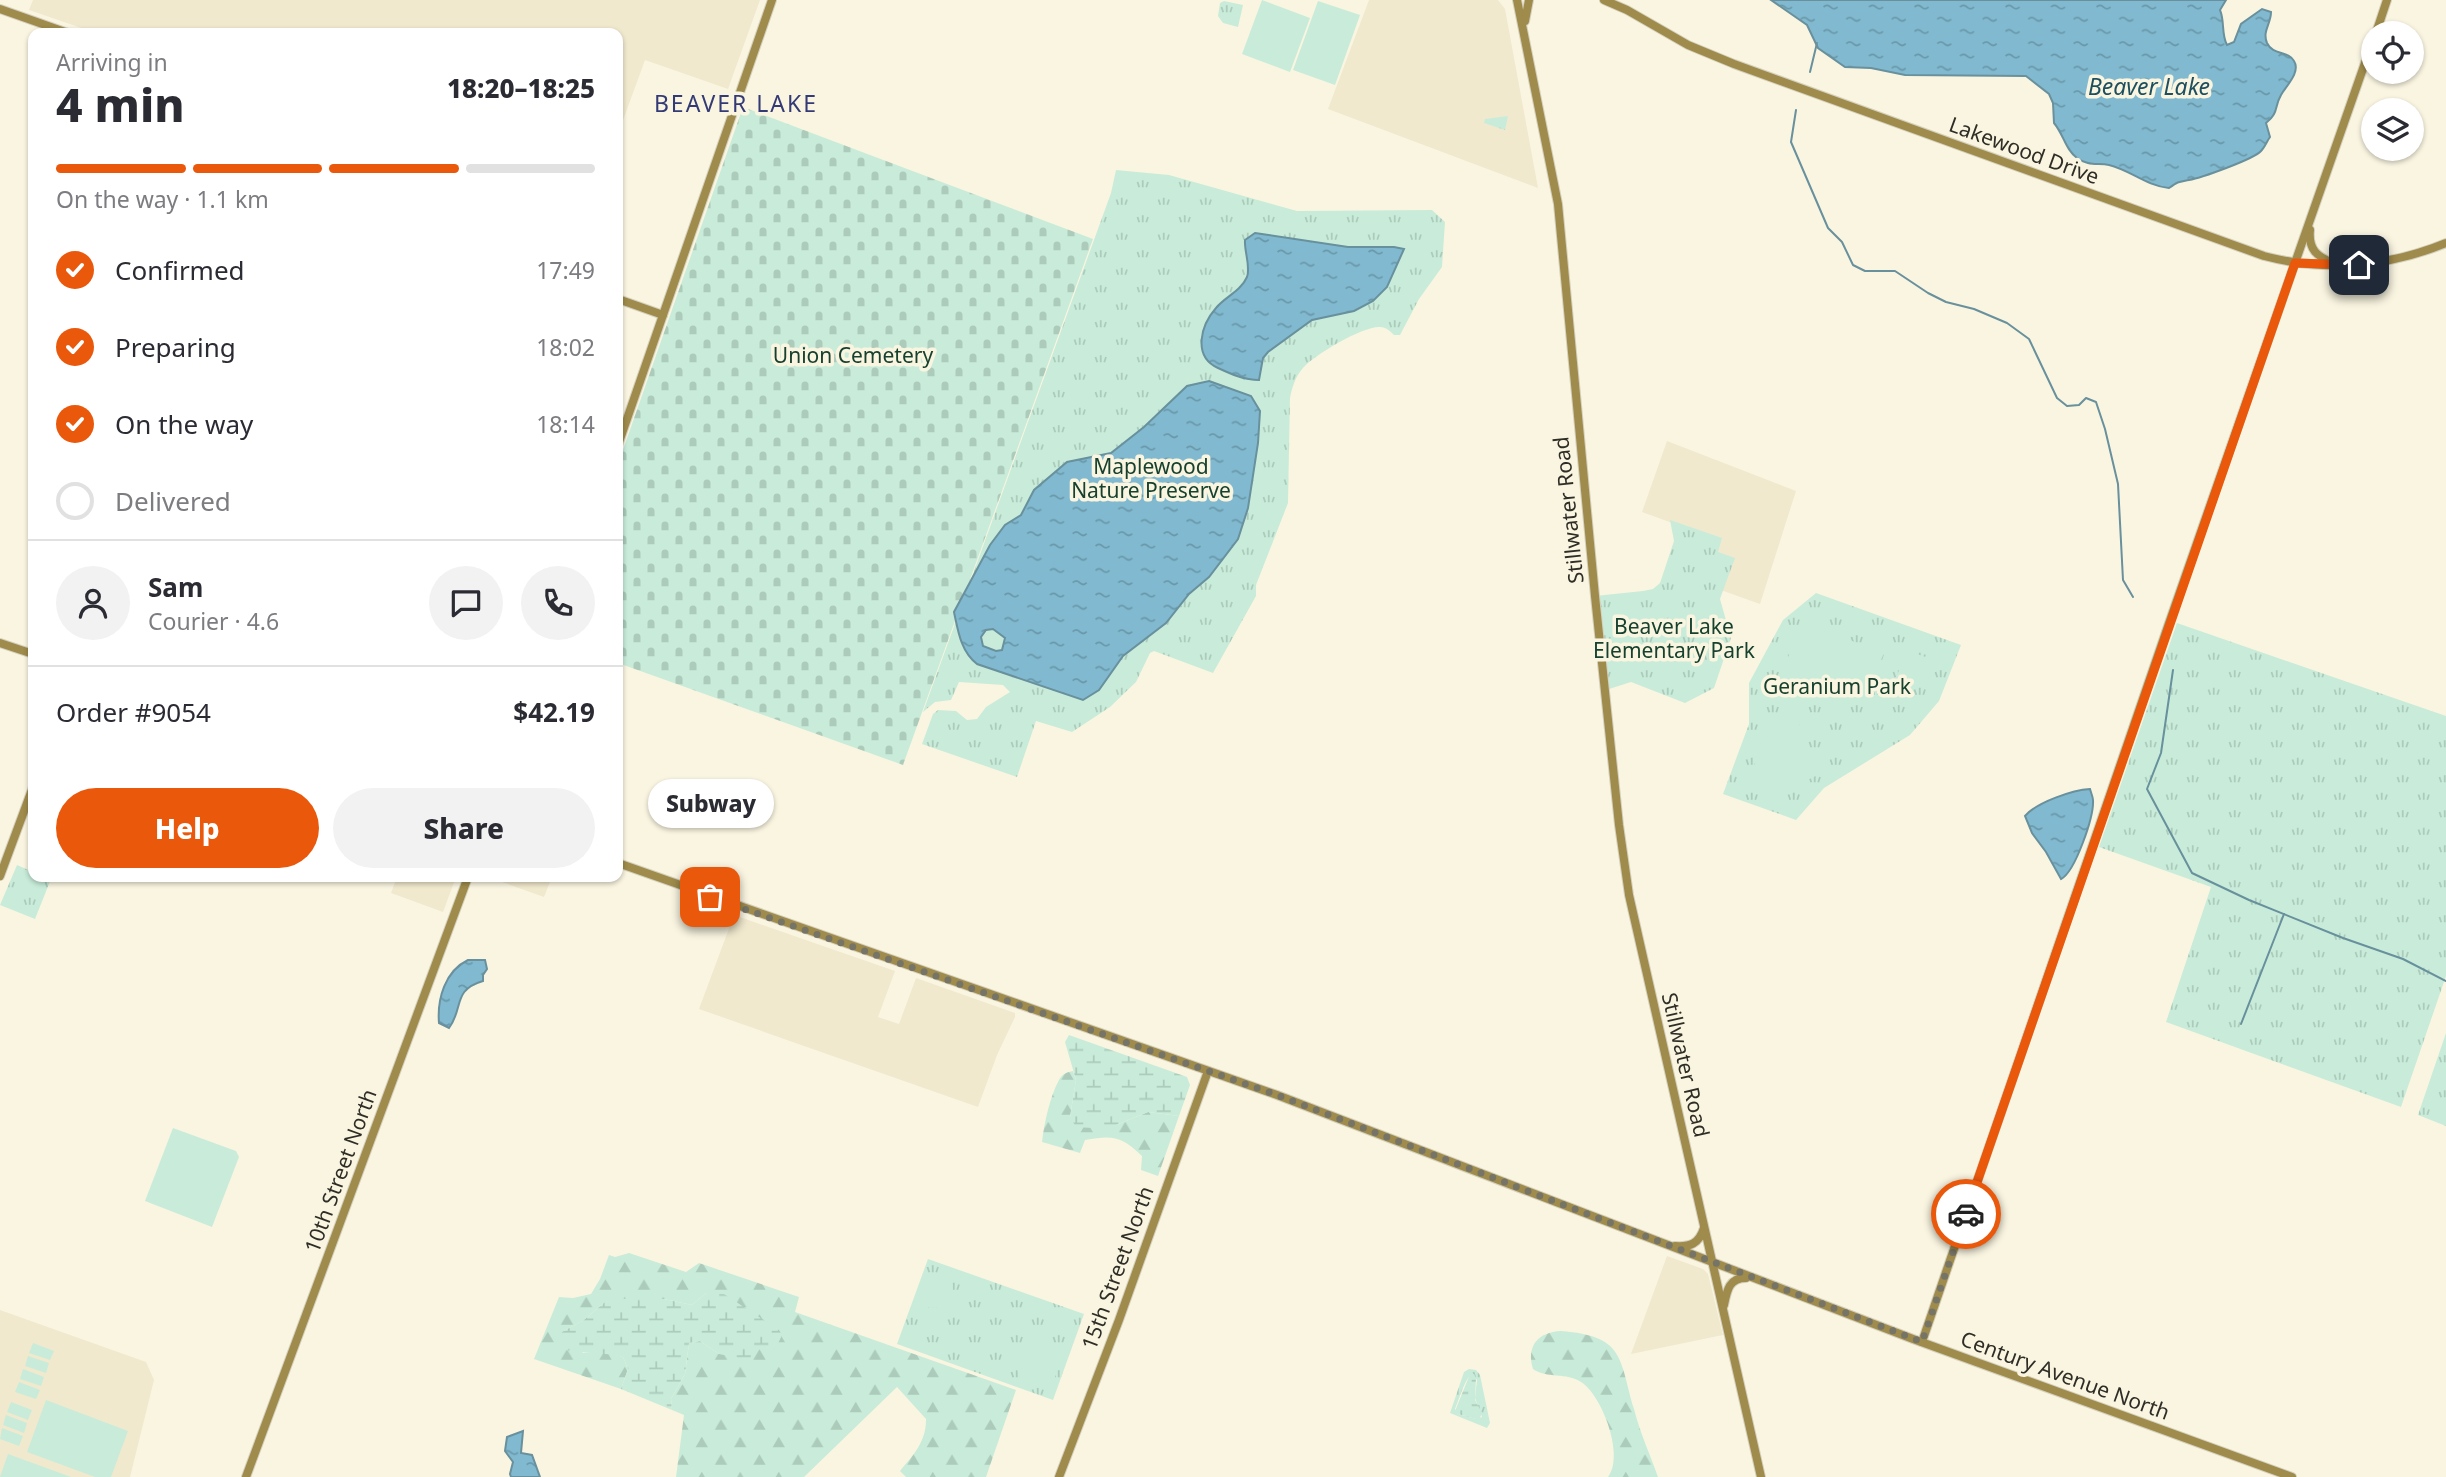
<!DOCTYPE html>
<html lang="en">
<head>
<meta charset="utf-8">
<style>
  body { margin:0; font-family:"Noto Sans",sans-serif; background:#f2f2f3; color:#2b2b33; height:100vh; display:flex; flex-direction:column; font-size:26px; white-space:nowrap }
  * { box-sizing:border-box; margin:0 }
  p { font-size:23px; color:#7c7c81 }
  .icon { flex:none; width:38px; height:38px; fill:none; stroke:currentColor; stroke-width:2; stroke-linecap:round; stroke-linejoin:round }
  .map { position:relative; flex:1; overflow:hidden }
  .side { position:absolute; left:28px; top:28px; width:595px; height:854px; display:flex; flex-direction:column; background:#fff; border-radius:14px; box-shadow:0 2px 5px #0004 }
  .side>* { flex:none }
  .controls { position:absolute; left:2361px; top:21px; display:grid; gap:14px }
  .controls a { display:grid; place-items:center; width:63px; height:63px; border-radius:50%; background:#fff; box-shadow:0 2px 5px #0004; font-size:35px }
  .pin { position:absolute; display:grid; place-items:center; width:60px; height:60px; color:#fff; margin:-30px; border-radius:14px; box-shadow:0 4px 10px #0006 }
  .courier { position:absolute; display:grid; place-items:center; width:70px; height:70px; margin:-35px; border:5px solid #ea580c; border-radius:50%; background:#fff; color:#222; box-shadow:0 2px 9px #0007 }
  .bubble { position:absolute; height:49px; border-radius:24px; background:#fff; box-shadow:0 2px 5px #0004; font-size:23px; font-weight:800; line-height:49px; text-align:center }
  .summary em { font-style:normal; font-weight:800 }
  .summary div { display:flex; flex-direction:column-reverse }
  .summary { display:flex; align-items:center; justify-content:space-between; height:119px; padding:0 28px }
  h1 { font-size:46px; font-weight:800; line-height:52px }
  .bar { display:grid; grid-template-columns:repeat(4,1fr); gap:10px 7px; align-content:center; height:84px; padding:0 28px }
  .bar i { height:9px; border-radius:5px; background:#e1e1e2 }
  .bar .active { background:#ea580c }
  .bar p { grid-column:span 4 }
  .line { display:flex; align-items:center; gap:18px; padding:0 28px; border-top:2px solid #e1e1e2 }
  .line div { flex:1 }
  .round { display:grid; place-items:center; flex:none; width:74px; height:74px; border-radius:37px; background:#f2f2f3 }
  ol { padding:0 28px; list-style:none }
  li { display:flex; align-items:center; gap:21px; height:77px }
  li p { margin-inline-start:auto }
  li .icon { padding:7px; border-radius:50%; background:#ea580c; color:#fff; stroke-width:4 }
  li:last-child { color:#7c7c81 }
  li i { width:38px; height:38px; border:4px solid #e1e1e2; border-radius:50% }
  .action { display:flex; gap:14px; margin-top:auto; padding:14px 28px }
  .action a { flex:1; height:80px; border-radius:42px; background:#ea580c; color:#fff; font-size:28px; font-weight:800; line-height:80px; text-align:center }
  .action a+a { background:#f2f2f3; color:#2b2b33 }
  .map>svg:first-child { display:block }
</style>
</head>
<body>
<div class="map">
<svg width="2446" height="1477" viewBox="0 0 2446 1477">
  <defs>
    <pattern id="grass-tufts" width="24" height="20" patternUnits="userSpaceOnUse" patternTransform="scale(1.75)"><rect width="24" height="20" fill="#c8ecd9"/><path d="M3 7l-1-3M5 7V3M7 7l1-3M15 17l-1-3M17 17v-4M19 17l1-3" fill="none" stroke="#accbba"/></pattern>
    <pattern id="forest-firs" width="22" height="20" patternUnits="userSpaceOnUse" patternTransform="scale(1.75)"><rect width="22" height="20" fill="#c8ecd9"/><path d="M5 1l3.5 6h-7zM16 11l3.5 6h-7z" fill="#accbba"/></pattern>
    <pattern id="wetland-marsh" width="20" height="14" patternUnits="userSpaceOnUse" patternTransform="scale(1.75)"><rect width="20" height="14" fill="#c8ecd9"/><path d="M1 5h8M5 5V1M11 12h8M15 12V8" fill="none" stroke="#accbba"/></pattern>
    <pattern id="cemetery-stones" width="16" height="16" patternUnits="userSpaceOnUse" patternTransform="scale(1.75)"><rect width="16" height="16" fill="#c8ecd9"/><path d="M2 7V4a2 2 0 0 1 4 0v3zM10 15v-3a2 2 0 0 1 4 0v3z" fill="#accbba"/></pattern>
    <pattern id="water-ripples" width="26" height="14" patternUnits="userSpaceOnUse" patternTransform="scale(1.75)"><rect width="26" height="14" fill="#81bad0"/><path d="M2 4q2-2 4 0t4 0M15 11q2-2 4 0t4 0" fill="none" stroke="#6a98a9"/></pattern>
  </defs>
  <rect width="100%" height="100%" fill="#faf5e1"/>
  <g fill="#f0e9ce">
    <polygon points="33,0 760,0 728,89 645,60 618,134 618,33 96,33 29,10"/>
    <polygon points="1369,0 1498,0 1505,9 1538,188 1328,109"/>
    <polygon points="1667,441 1796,491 1760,604 1670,572 1678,541 1675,524 1642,512"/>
    <polygon points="397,877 456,877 443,912 391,893"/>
    <polygon points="488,877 552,877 544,897"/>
    <polygon points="734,915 895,971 878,1017 899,1024 916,978 1015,1013 1015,1017 997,1055 978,1107 699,1009"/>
    <polygon points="1667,1256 1703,1269 1708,1274 1723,1335 1631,1354"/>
    <polygon points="0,1310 146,1362 154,1380 130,1477 0,1477"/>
  </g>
  <g fill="url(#grass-tufts)" fill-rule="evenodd">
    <polygon points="1224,1 1243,5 1238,27 1223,23 1218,16 1220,3"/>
    <polygon points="1508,116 1505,130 1484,123 1485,119"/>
    <path d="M 1116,170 L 1169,175 L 1297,211 L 1432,210 L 1445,222 L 1442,267 L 1419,299 L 1400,335 L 1394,335 C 1390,331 1386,327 1380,327 C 1363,326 1314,355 1303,368 C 1295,377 1292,388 1290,398 L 1288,503 L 1256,585 L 1256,596 L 1213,673 L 1154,651 L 1150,653 L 1136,682 L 1110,707 L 1072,732 L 1036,721 L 1017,777 L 922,744 L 933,714 L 938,710 L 956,711 L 967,720 L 977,719 L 986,707 L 1010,692 L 1003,685 L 959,682 L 951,700 L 935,702 L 923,712 L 1111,193 Z"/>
    <polygon points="1670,520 1722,538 1718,552 1735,558 1720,599 1731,638 1714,688 1685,703 1631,682 1606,690 1595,596 1643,591 1653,589 1660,583 1674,541"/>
    <polygon points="1816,593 1961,645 1939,701 1910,735 1824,788 1796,820 1723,794 1749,724 1749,683 1783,620"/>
    <polygon points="2177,623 2446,716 2446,976 2401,1107 2166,1022 2211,887 2099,847"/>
    <polygon points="17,865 33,872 33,877 51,879 35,919 0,905"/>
    <polygon points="2446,1033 2446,1126 2418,1115"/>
    <polygon points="928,1259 1084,1314 1053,1400 897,1344"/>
    <path d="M 1469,1369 L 1476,1370 L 1480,1375 L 1490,1423 L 1487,1428 L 1450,1413 L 1464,1372 ZM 1472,1374 L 1477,1380 L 1475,1398 L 1482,1417 L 1476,1419 L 1458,1414 L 1455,1409 C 1459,1400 1465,1378 1472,1374 Z"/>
  </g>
  <g fill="url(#forest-firs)">
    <path d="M 1073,1071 L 1076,1080 L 1070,1117 L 1116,1125 L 1148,1112 L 1179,1116 L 1158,1176 L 1141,1170 L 1142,1156 C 1121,1136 1113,1135 1085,1140 L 1080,1153 L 1042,1142 C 1044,1124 1050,1096 1059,1080 C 1062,1074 1067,1072 1073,1071 Z"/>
    <path d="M 629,1253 L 686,1272 L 699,1263 L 799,1297 L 795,1312 L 1016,1390 L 986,1477 L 906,1477 L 900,1471 C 914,1454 926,1442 926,1419 L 897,1387 L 804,1477 L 676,1477 L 684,1415 L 672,1410 L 671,1399 L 685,1374 L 689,1343 L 700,1341 L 719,1354 L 779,1330 L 706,1293 L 692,1305 L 664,1299 L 605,1302 L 584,1320 L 562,1332 L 583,1353 L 606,1352 L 623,1357 L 628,1369 L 621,1389 L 534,1359 L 559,1297 L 573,1298 L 591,1294 L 600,1279 L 609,1255 L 615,1257 Z"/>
    <path d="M 1561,1331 C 1625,1336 1619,1358 1634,1409 C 1640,1433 1650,1454 1658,1477 L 1608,1477 C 1625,1456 1602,1395 1581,1382 C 1566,1372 1547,1379 1533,1369 C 1526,1346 1538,1332 1561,1331 Z"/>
  </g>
  <g fill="url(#wetland-marsh)">
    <polygon points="1069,1035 1187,1077 1190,1085 1179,1116 1148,1112 1116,1125 1092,1128 1076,1127 1070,1117 1076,1080 1065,1042"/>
    <path d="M 706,1293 L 724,1294 L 779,1330 L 782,1335 L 777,1346 L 760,1348 L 748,1360 L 719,1354 L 700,1341 L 689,1343 L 685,1374 L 671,1399 L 672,1410 L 621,1389 L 628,1369 L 623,1357 C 604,1352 585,1354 566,1350 L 559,1340 L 562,1332 L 584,1320 L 605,1302 L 629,1298 L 664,1299 L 692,1305 Z"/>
    <polygon points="1470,1374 1474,1374 1476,1378 1475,1400 1482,1413 1479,1420 1458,1414 1455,1411"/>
  </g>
  <polygon fill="url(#cemetery-stones)" points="743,107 1093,239 903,765 618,663 618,464"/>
  <g fill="#c8ecd9">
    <polygon points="1262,0 1310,18 1290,72 1242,54"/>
    <polygon points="1318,1 1360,15 1335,85 1293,70"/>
    <polygon points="1802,622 1884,653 1862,706 1781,675"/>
    <polygon points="1914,638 1935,645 1932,655 1911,648"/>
    <polygon points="1909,651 1931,659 1927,669 1906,661"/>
    <polygon points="1901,665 1928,674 1923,688 1896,678"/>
    <polygon points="1797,719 1822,773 1766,800 1756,778 1754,750 1773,730"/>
    <polygon points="173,1128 236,1151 239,1157 212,1227 145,1201"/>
    <path d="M 932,1275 L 952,1282 C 957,1307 934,1315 916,1301 L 925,1278 Z"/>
    <polygon points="33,1343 54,1351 50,1360 29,1353"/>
    <path d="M 1036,1345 C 1048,1346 1055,1351 1060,1362 L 1052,1386 L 1045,1390 L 1022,1383 C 1013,1366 1016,1350 1036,1345 Z"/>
    <polygon points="28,1356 49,1363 46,1373 25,1366"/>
    <polygon points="23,1369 44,1377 41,1386 20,1379"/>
    <polygon points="19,1382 40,1390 36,1399 15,1392"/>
    <polygon points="46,1400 128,1431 111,1477 95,1477 27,1452"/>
    <polygon points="11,1402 32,1410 28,1420 7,1412"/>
    <polygon points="6,1415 27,1423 24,1433 3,1425"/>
    <polygon points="2,1428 23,1436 19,1446 0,1439"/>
    <polygon points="8,1454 71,1477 0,1477"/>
  </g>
  <g fill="url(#water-ripples)" stroke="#68909d" stroke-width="2" fill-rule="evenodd">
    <path d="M 1771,0 L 2226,0 L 2220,10 C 2225,22 2221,34 2227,45 L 2234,42 L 2241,24 L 2262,9 L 2271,12 C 2271,24 2262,31 2267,43 C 2273,56 2288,50 2294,61 C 2301,72 2286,86 2281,95 C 2274,107 2279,113 2266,123 L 2270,137 C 2267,141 2265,147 2261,151 C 2254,159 2201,178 2189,180 C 2178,182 2179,181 2169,188 C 2147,186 2130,170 2109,165 C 2097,163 2088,166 2077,158 C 2065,149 2064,135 2054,123 L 2053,103 L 2049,94 L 2026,76 L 1905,75 L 1871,68 L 1845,67 L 1818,48 L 1807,25 Z"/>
    <path d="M 1255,233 L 1348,247 L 1394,247 L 1404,249 L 1387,287 L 1373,301 L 1354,311 L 1312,320 L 1268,352 L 1263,358 L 1259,380 C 1244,380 1231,374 1218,368 C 1192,356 1201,325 1216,308 C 1225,297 1241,291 1247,277 C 1251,267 1244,251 1245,240 Z"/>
    <path d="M 1209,381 L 1251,396 L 1260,411 L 1258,443 L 1248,508 L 1238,539 L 1209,577 L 1189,594 L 1166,623 L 1123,656 L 1099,690 L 1083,700 L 977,664 C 961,652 958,631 954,612 L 990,545 L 1005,525 L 1021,515 L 1034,490 L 1067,462 L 1111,453 L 1144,427 L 1187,386 ZM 993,629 L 1005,638 L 1002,650 L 996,651 L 983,646 L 981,637 L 986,630 Z"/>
    <path d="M 2090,789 C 2091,793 2093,797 2093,800 C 2094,817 2075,872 2061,879 L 2046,852 L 2032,833 L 2025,816 C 2037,802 2073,790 2090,789 Z"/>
    <path d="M 468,960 L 485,960 L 487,969 L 483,975 L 483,981 C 452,990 464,1008 449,1028 L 439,1023 C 437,999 445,971 468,960 Z"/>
    <polygon points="523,1431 521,1453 532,1455 540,1477 511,1477 510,1474 513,1462 505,1451 507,1437"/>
  </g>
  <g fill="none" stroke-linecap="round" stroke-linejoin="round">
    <g stroke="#68909d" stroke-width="2">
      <polyline points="1810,72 1817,43"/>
      <polyline points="1796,110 1791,142 1828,228 1842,242 1853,265 1865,271 1895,271 1928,293 1946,302 1974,309 2007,323 2029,339 2057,398 2067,406 2079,405 2086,398 2096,402 2105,429 2118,484 2123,580 2133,597"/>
      <polyline points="2173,670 2161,753 2147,789 2192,873 2249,900 2343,938 2403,959 2446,981"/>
      <polyline points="2241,1024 2284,914"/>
    </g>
    <defs>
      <g id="secondary">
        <polyline points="1517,0 1558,204 1595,596 1619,825 1629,895 1761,1477"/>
        <path d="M 1604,0 L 1627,10 L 1688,45 L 1734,64 L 2264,256 C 2325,272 2388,267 2446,243"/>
        <polyline points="0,9 68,33"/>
        <polyline points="1525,21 1529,0"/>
        <polyline points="2376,33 2387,0"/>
        <path d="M 2310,230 C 2308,250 2317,256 2334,264"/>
        <polyline points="618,299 663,315"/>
        <polyline points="618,445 772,0"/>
        <polyline points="0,643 33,654"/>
        <polyline points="618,863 1277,1095 1913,1339 2292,1477"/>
        <polyline points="0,876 33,787"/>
        <path d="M 1675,1246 C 1690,1247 1699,1244 1704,1228"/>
        <path d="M 1724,1305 C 1727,1290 1729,1278 1746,1278"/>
        <polyline points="1922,1342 2168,626 2373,40"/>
        <polyline points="246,1477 468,877"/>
        <polyline points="1059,1477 1119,1320 1208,1071"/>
      </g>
    </defs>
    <use href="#secondary" stroke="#d5d1bf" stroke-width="10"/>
    <use href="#secondary" stroke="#9f8b4b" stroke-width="8"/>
  </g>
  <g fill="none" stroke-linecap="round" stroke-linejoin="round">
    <polyline stroke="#767467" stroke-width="7" stroke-dasharray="0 12.6" points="710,897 1277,1095 1922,1342 1966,1214"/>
    <polyline stroke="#ea580c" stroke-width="9" points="1966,1214 2295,263 2359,265"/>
  </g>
  <g text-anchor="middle" stroke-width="7" stroke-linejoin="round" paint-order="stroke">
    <g font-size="21" fill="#2f2e26" stroke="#faf5e1">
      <text transform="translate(2024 151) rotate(20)" y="7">Lakewood Drive</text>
      <text transform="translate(1569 510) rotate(-96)" y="7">Stillwater Road</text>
      <text transform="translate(1685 1065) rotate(77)" y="7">Stillwater Road</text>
      <text transform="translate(341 1171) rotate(-70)" y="7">10th Street North</text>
      <text transform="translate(1118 1268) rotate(-70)" y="7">15th Street North</text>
      <text transform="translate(2065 1376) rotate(20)" y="7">Century Avenue North</text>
    </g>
    <g font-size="21" fill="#16412e" stroke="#faf5e1">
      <text x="853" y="363">Union Cemetery</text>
      <text x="1151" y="474">Maplewood<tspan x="1151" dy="24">Nature Preserve</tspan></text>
      <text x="1674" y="634">Beaver Lake<tspan x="1674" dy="24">Elementary Park</tspan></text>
      <text x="1837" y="694">Geranium Park</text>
    </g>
    <g font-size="23" font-style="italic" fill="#1e4f5f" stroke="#faf5e1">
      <text x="2149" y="95">Beaver Lake</text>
    </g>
    <g font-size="23" letter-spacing="2" fill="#333a75" stroke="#faf5e1">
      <text x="736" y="112">BEAVER LAKE</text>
    </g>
  </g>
</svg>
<div class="controls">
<a><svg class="icon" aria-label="locate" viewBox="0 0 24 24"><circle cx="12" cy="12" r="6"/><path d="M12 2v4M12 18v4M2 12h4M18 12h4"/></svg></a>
<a><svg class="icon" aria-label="layers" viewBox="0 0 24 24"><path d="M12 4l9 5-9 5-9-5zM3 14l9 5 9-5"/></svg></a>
</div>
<div class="pin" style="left:710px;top:897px;background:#ea580c"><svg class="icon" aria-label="bag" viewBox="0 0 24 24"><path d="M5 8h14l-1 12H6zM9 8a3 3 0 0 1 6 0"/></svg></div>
<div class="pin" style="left:2359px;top:265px;background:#1f2937"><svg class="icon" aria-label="home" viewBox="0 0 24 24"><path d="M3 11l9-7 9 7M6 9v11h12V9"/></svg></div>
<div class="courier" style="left:1966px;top:1214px"><svg class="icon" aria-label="car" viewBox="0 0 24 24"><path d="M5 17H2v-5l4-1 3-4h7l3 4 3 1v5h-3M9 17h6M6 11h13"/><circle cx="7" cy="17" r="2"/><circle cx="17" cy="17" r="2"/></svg></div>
<div class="bubble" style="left:648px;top:779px;width:126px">Subway</div>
<section class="side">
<div class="summary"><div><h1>4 min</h1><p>Arriving in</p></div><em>18:20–18:25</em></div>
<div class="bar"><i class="active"></i><i class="active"></i><i class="active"></i><i></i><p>On the way · 1.1 km</p></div>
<ol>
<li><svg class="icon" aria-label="check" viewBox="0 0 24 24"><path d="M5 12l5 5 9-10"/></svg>Confirmed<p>17:49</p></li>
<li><svg class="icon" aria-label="check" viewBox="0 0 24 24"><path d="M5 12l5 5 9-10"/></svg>Preparing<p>18:02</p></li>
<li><svg class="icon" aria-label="check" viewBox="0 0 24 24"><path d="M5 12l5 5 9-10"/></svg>On the way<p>18:14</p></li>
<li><i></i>Delivered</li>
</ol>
<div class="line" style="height:126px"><a class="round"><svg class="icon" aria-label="person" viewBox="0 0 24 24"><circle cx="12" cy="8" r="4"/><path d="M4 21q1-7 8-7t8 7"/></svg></a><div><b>Sam</b><p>Courier · 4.6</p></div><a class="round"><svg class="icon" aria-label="chat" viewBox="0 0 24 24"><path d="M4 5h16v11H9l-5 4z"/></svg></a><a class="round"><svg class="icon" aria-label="phone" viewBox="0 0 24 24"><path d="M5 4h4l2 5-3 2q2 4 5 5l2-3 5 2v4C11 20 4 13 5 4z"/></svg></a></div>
<div class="line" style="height:91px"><div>Order #9054</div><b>$42.19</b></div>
<div class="action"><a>Help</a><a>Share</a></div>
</section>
</div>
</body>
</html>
